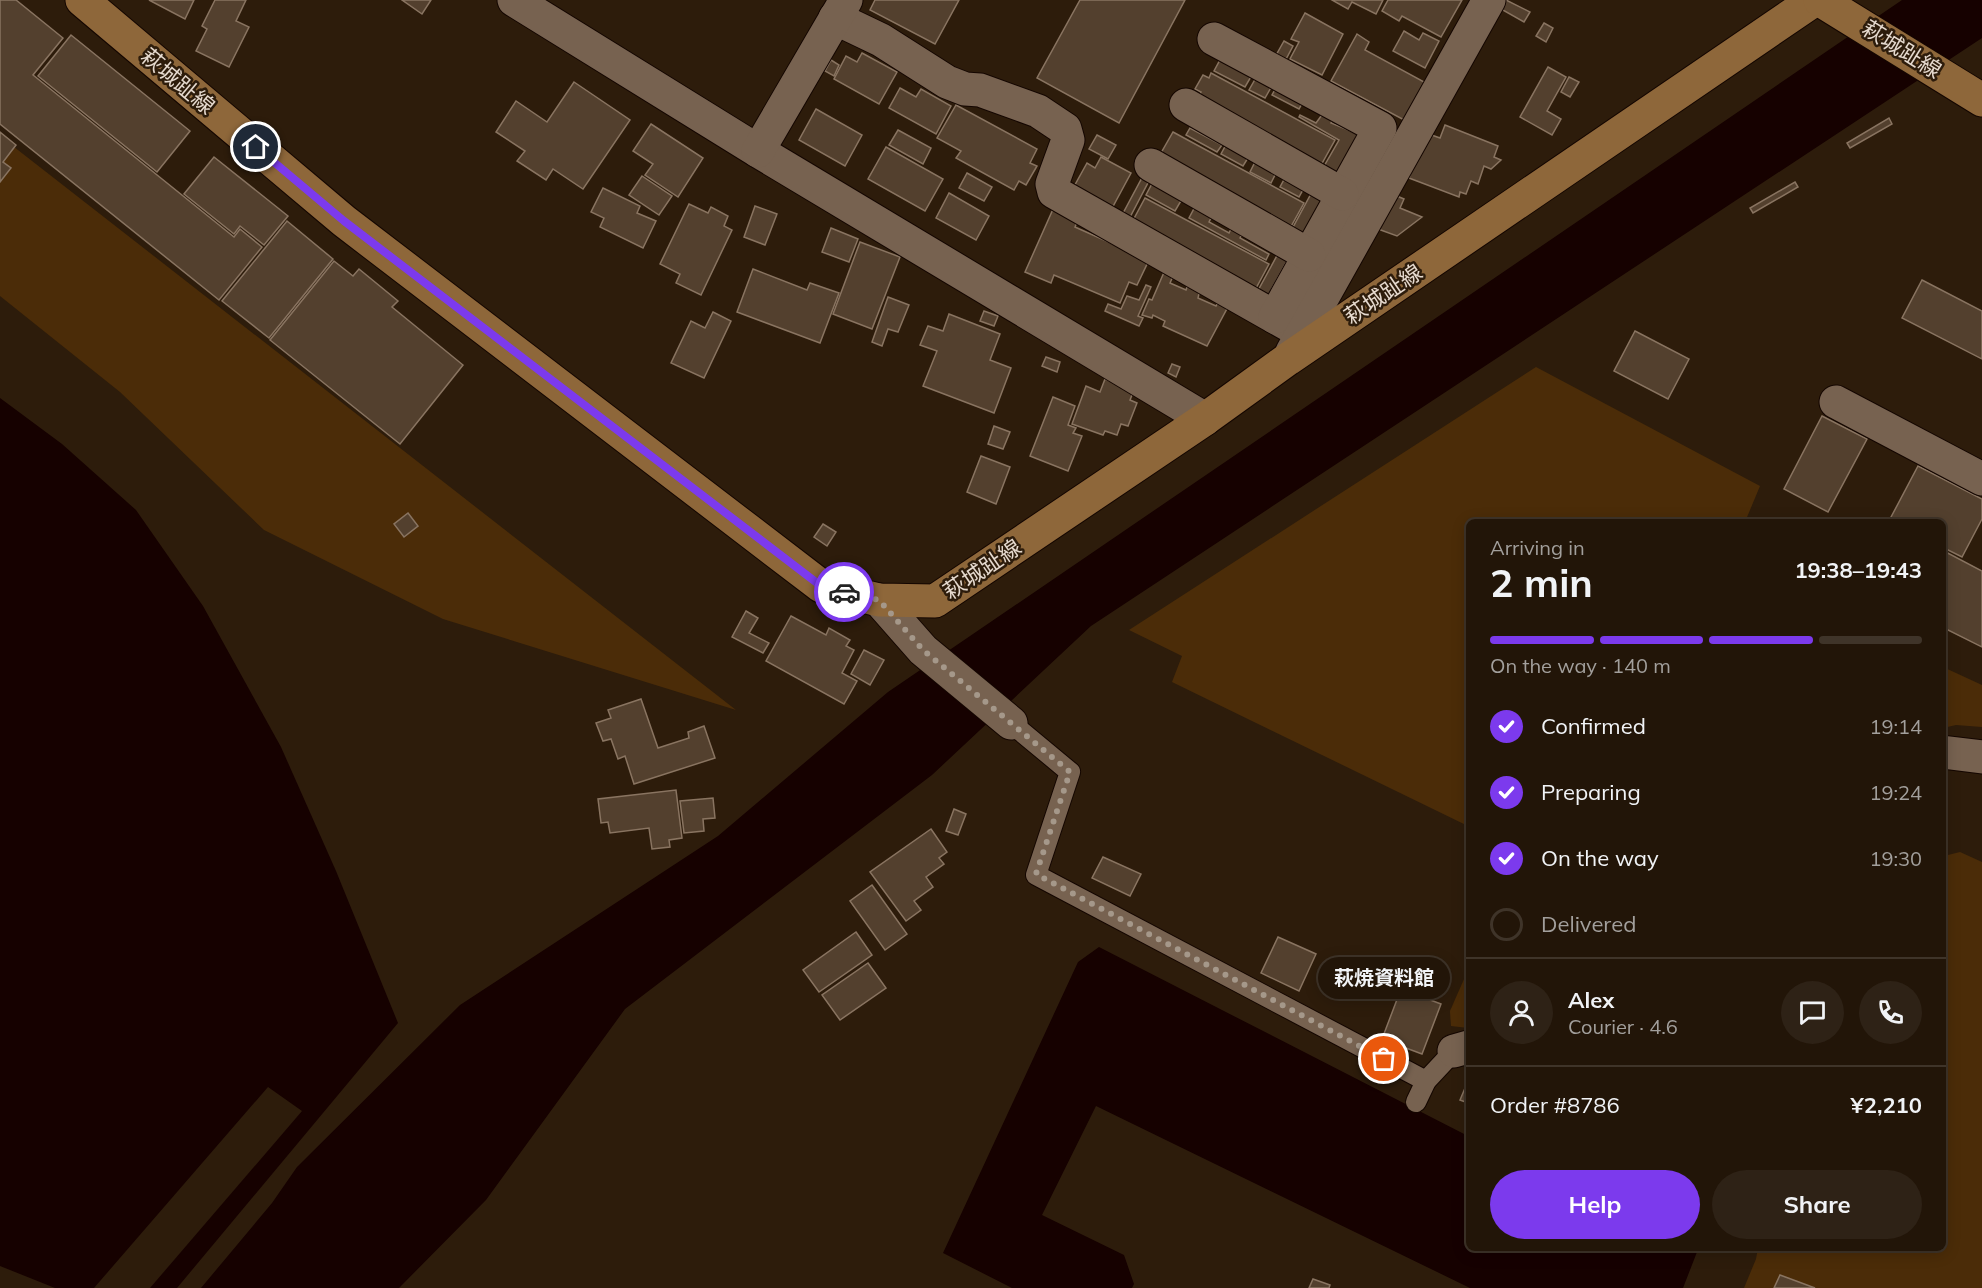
<!DOCTYPE html>
<html lang="en">
<head>
<meta charset="utf-8">
<style>
  body { margin:0; font-family:Mulish,"Noto Sans JP",sans-serif; background:#2e2216; color:#f1f3f6; height:100vh; display:flex; flex-direction:column; font-size:22px; white-space:nowrap }
  * { box-sizing:border-box; margin:0 }
  p { font-size:20px; color:#a29f9c }
  .icon { flex:none; width:33px; height:33px; fill:none; stroke:currentColor; stroke-width:2; stroke-linecap:round; stroke-linejoin:round }
  .map { position:relative; flex:1; overflow:hidden }
  .side { position:absolute; left:1466px; top:519px; width:480px; height:732px; display:flex; flex-direction:column; background:#221508; border-radius:9px; box-shadow:0 3px 15px #0003,0 0 0 2px #3f3429 }
  .side>* { flex:none }
  .pin { position:absolute; display:grid; place-items:center; width:51px; height:51px; color:#fff; margin:-26px; border:3px solid #fff; border-radius:50%; box-shadow:0 2px 6px #0007 }
  .courier { position:absolute; display:grid; place-items:center; width:60px; height:60px; margin:-30px; border:4px solid #7c3aed; border-radius:50%; background:#fff; color:#222; box-shadow:0 2px 8px #0007 }
  .bubble { position:absolute; height:42px; border-radius:21px; background:#221508; box-shadow:0 3px 15px #0003,0 0 0 2px #3f3429; font-size:20px; font-weight:700; line-height:42px; text-align:center }
  .summary em { font-style:normal; font-weight:700 }
  .summary div { display:flex; flex-direction:column-reverse }
  .summary { display:flex; align-items:center; justify-content:space-between; height:102px; padding:0 24px }
  h1 { font-size:39px; font-weight:700; line-height:45px }
  .bar { display:grid; grid-template-columns:repeat(4,1fr); gap:9px 6px; align-content:center; height:72px; padding:0 24px }
  .bar i { height:8px; border-radius:4px; background:#3f3429 }
  .bar .selected { background:#7c3aed }
  .bar p { grid-column:span 4 }
  .line { display:flex; align-items:center; gap:15px; padding:0 24px; border-top:2px solid #3f3429 }
  .line div { flex:1 }
  .round { display:grid; place-items:center; flex:none; width:63px; height:63px; border-radius:32px; background:#2e2216 }
  ol { padding:0 24px; list-style:none }
  li { display:flex; align-items:center; gap:18px; height:66px }
  li p { margin-inline-start:auto }
  li .icon { padding:6px; border-radius:50%; background:#7c3aed; color:#fff; stroke-width:4 }
  li:last-child { color:#a29f9c }
  li i { width:33px; height:33px; border:3px solid #3f3429; border-radius:50% }
  .action { display:flex; gap:12px; margin-top:auto; padding:12px 24px }
  .action a { flex:1; height:69px; border-radius:36px; background:#7c3aed; color:#fff; font-size:24px; font-weight:700; line-height:69px; text-align:center }
  .action a+a { background:#2e2216; color:#f1f3f6 }
  .map>svg:first-child { display:block }
</style>
</head>
<body>
<div class="map">
<svg width="1982" height="1288" viewBox="0 0 1982 1288">
  <rect width="100%" height="100%" fill="#2d1c0b"/>
  <g fill="#4b2c08">
    <polygon points="0,136 736,710 443,619 264,530 120,392 0,296"/>
    <polygon points="1536,367 1760,486 1745,522 1468,522 1468,826 1172,682 1182,656 1129,630"/>
    <polygon points="1943,667 1982,685 1982,727 1956,725 1943,728"/>
    <polygon points="1960,852 1982,862 1982,1288 1744,1288 1756,1259 1758,1248 1942,1248 1943,860 1944,856"/>
    <polygon points="1468,970 1468,1028 1451,1026 1450,1011"/>
  </g>
  <g fill="#160100">
    <polygon points="1902,0 1982,0 1982,38 1091,626 932,775 625,1009 486,1200 399,1288 201,1288 272,1203 297,1167 460,1005 718,836 888,692"/>
    <polygon points="0,398 62,444 136,510 203,606 281,747 336,871 398,1023 177,1288 55,1288 0,1266"/>
    <polygon points="1099,947 1468,1136 1468,1248 1689,1248 1697,1252 1683,1288 1470,1288 1096,1106 1042,1215 1124,1255 1134,1284 1132,1288 1012,1288 943,1253 1078,962"/>
  </g>
  <polygon fill="#2d1c0b" points="268,1087 302,1111 150,1288 94,1288"/>
  <g fill="#53402e" stroke="#897461" stroke-width="1.5">
    <polygon points="0,0 16,0 63,38 33,75 234,237 240,229 262,247 219,300 0,124"/>
    <polygon points="149,0 194,0 185,19"/>
    <polygon points="215,0 246,0 236,21 249,27 229,67 196,51 207,29 202,26"/>
    <polygon points="402,0 431,0 422,14"/>
    <polygon points="875,0 959,0 935,44 870,10"/>
    <polygon points="1080,0 1185,0 1119,123 1037,78"/>
    <polygon points="1332,0 1383,0 1376,14 1352,2 1348,9"/>
    <polygon points="1388,0 1462,0 1441,37 1402,16 1399,21 1382,11"/>
    <polygon points="1506,0 1530,12 1524,22 1501,9"/>
    <polygon points="1305,13 1343,34 1322,75 1290,59 1299,42 1291,39"/>
    <polygon points="1544,23 1553,28 1546,42 1536,36"/>
    <polygon points="1404,31 1419,40 1423,33 1439,41 1425,68 1393,51"/>
    <polygon points="1357,34 1369,42 1365,50 1426,83 1406,121 1331,81"/>
    <polygon points="71,35 190,131 157,172 38,76"/>
    <polygon points="1284,41 1293,46 1284,63 1275,57"/>
    <polygon points="862,53 897,72 879,104 834,79 846,56 857,62"/>
    <polygon points="1221,58 1252,75 1245,87 1214,71"/>
    <polygon points="831,60 839,65 834,76 825,71"/>
    <polygon points="1548,67 1566,77 1547,111 1561,119 1552,135 1520,117"/>
    <polygon points="1211,73 1335,140 1320,167 1197,100 1201,92 1195,89 1203,75 1209,78"/>
    <polygon points="1257,76 1273,84 1265,98 1249,90"/>
    <polygon points="1569,77 1579,82 1570,97 1561,92"/>
    <polygon points="574,82 630,120 583,189 553,169 546,180 517,161 525,151 496,132 516,101 547,122"/>
    <polygon points="1277,86 1304,100 1299,109 1272,95"/>
    <polygon points="900,88 916,97 921,89 951,106 936,134 889,108"/>
    <polygon points="956,105 1037,149 1030,163 1037,166 1026,185 1019,181 1014,190 956,158 961,151 937,138"/>
    <polygon points="816,109 862,135 845,166 799,140"/>
    <polygon points="1324,112 1334,118 1331,123 1358,134 1336,175 1323,168 1339,140 1299,117 1300,115 1316,123"/>
    <polygon points="1889,118 1892,124 1850,148 1847,143"/>
    <polygon points="651,124 703,158 678,197 645,175 653,164 633,151"/>
    <polygon points="1445,125 1498,146 1494,157 1501,160 1491,169 1484,166 1478,184 1471,181 1466,194 1460,192 1459,197 1409,178 1426,133 1440,138"/>
    <polygon points="1190,128 1222,145 1217,152 1186,135"/>
    <polygon points="898,130 931,148 923,164 889,145"/>
    <polygon points="0,132 16,145 3,162 11,168 0,182"/>
    <polygon points="1173,132 1304,203 1289,230 1157,160"/>
    <polygon points="1097,135 1116,145 1108,159 1089,149"/>
    <polygon points="1228,141 1251,153 1243,166 1221,154"/>
    <polygon points="886,147 943,179 925,211 868,179"/>
    <polygon points="214,157 288,216 264,245 240,226 234,234 184,194"/>
    <polygon points="1101,157 1131,173 1110,212 1071,192 1087,163 1095,168"/>
    <polygon points="1257,158 1278,169 1271,183 1250,172"/>
    <polygon points="967,173 992,187 984,201 959,188"/>
    <polygon points="1144,174 1151,177 1128,221 1121,217"/>
    <polygon points="642,176 672,196 659,215 629,195"/>
    <polygon points="1286,176 1305,186 1299,197 1280,187"/>
    <polygon points="1155,178 1185,194 1175,211 1146,195"/>
    <polygon points="1795,182 1798,187 1753,213 1750,208"/>
    <polygon points="603,188 640,206 637,213 656,221 643,248 600,227 604,218 591,212"/>
    <polygon points="1313,190 1324,196 1302,237 1291,231"/>
    <polygon points="949,193 989,216 976,240 936,218"/>
    <polygon points="1392,194 1404,199 1400,208 1422,217 1397,236 1378,229"/>
    <polygon points="1145,198 1269,264 1254,292 1130,226"/>
    <polygon points="1197,203 1214,212 1209,222 1229,233 1233,225 1244,230 1240,238 1269,254 1266,260 1189,218"/>
    <polygon points="689,204 708,213 711,207 728,216 724,226 732,230 701,295 676,283 680,274 660,264"/>
    <polygon points="755,206 777,214 765,245 744,237"/>
    <polygon points="1054,207 1079,217 1075,227 1149,260 1137,285 1129,282 1120,303 1054,275 1051,283 1025,272"/>
    <polygon points="287,221 333,259 269,338 222,301"/>
    <polygon points="831,228 858,239 849,262 822,252"/>
    <polygon points="860,242 900,257 872,329 833,314"/>
    <polygon points="1280,250 1290,255 1265,301 1255,296"/>
    <polygon points="334,261 353,276 359,269 398,301 392,307 463,365 400,444 270,340"/>
    <polygon points="753,269 807,290 810,283 839,293 820,343 737,312"/>
    <polygon points="1165,270 1174,274 1170,283 1186,290 1188,284 1200,289 1198,298 1216,306 1220,298 1230,303 1207,346 1163,326 1165,321 1153,315 1152,318 1142,315 1149,299 1152,300"/>
    <polygon points="1922,280 1982,311 1982,359 1902,318"/>
    <polygon points="1146,285 1151,287 1138,316 1143,318 1139,326 1105,311 1108,304 1121,309 1127,296 1139,300"/>
    <polygon points="888,297 909,305 898,332 888,329 882,346 872,342"/>
    <polygon points="984,311 998,316 994,326 980,321"/>
    <polygon points="713,312 731,321 704,378 671,363 691,321 705,328"/>
    <polygon points="949,314 1000,334 990,360 1011,368 994,413 923,386 937,351 920,345 928,326 943,331"/>
    <polygon points="1635,331 1689,359 1668,399 1614,371"/>
    <polygon points="1046,357 1060,362 1057,372 1042,366"/>
    <polygon points="1172,364 1180,367 1176,377 1168,373"/>
    <polygon points="1105,379 1134,390 1130,400 1137,403 1128,426 1121,424 1117,435 1105,431 1103,435 1072,424 1086,386 1100,392"/>
    <polygon points="1053,397 1075,406 1068,425 1076,428 1073,433 1082,436 1068,471 1030,456"/>
    <polygon points="1822,416 1867,439 1828,512 1784,489"/>
    <polygon points="994,426 1010,432 1003,449 988,444"/>
    <polygon points="981,456 1010,467 996,504 967,492"/>
    <polygon points="1918,466 1982,499 1982,519 1962,557 1942,547 1942,522 1896,522 1890,519"/>
    <polygon points="408,513 418,526 404,537 394,524"/>
    <polygon points="823,524 836,532 827,546 814,537"/>
    <polygon points="1942,550 1982,571 1982,647 1942,627"/>
    <polygon points="746,611 758,618 749,633 769,643 763,653 732,637"/>
    <polygon points="791,616 826,635 829,628 850,640 846,646 854,650 842,673 857,681 844,704 766,661"/>
    <polygon points="864,650 884,660 870,685 851,674"/>
    <polygon points="641,699 658,748 689,738 688,732 704,726 715,758 634,784 625,756 618,759 611,739 603,741 596,723 611,718 608,710"/>
    <polygon points="676,790 682,838 669,840 670,847 652,849 649,828 610,833 608,822 601,823 598,799"/>
    <polygon points="713,798 715,818 703,819 704,831 684,833 680,801"/>
    <polygon points="954,809 966,814 958,835 946,831"/>
    <polygon points="931,829 947,852 939,858 944,864 926,877 933,887 914,901 921,910 906,921 870,872"/>
    <polygon points="1103,857 1141,874 1130,896 1092,878"/>
    <polygon points="872,885 907,934 885,950 850,901"/>
    <polygon points="856,932 872,955 819,992 803,970"/>
    <polygon points="1278,937 1316,954 1299,991 1261,973"/>
    <polygon points="868,963 886,988 840,1020 822,995"/>
    <polygon points="1401,989 1441,1004 1422,1054 1382,1039"/>
    <polygon points="1468,1081 1468,1103 1460,1100"/>
    <polygon points="1780,1275 1815,1288 1774,1288"/>
    <polygon points="1313,1279 1330,1285 1329,1288 1309,1288"/>
  </g>
  <g fill="none" stroke-linecap="round" stroke-linejoin="round">
    <defs>
      <g id="service">
        <polyline points="1011,723 1070,772 1036,875 1426,1081"/>
        <polyline points="1416,1102 1426,1081 1454,1051"/>
      </g>
      <g id="minor">
        <polyline points="514,0 758,151 1205,419"/>
        <polyline points="835,18 881,40 947,82 965,89 980,90 1038,111 1065,129 1068,140 1052,184 1054,192 1303,333"/>
        <polyline points="1214,39 1380,128 1275,317"/>
        <polyline points="1186,105 1342,194"/>
        <polyline points="758,151 846,0"/>
        <polyline points="1151,165 1309,255"/>
        <polyline points="1292,352 1489,0"/>
        <polyline points="1836,402 1982,479"/>
        <polyline points="879,600 923,650 1011,723"/>
        <polyline points="1942,752 1982,757"/>
        <polyline points="1454,1051 1468,1047"/>
      </g>
      <g id="secondary">
        <polyline points="82,0 344,221 821,586 879,600 935,601 1205,419 1288,359 1814,0"/>
        <polyline points="1820,0 1982,100"/>
      </g>
    </defs>
    <use href="#service" stroke="#140600" stroke-width="22"/>
    <use href="#minor" stroke="#140600" stroke-width="35"/>
    <use href="#secondary" stroke="#140600" stroke-width="35"/>
    <use href="#service" stroke="#776250" stroke-width="20"/>
    <use href="#minor" stroke="#776250" stroke-width="33"/>
    <use href="#secondary" stroke="#8e673a" stroke-width="33"/>
  </g>
  <g fill="none" stroke-linecap="round" stroke-linejoin="round">
    <polyline stroke="#a5988a" stroke-width="6" stroke-dasharray="0 10.8" points="844,592 879,600 923,650 1070,772 1036,874 1384,1059"/>
    <polyline stroke="#7c3aed" stroke-width="8" points="256,147 344,221 821,586 844,592"/>
  </g>
  <g text-anchor="middle" stroke-width="5" stroke-linejoin="round" paint-order="stroke">
    <g font-size="22" fill="#e6dacf" stroke="#2d1c0b">
      <text transform="translate(1902 49) rotate(32)" y="8">萩城趾線</text>
      <text transform="translate(178 81) rotate(40)" y="8">萩城趾線</text>
      <text transform="translate(1383 294) rotate(-34)" y="8">萩城趾線</text>
      <text transform="translate(982 569) rotate(-34)" y="8">萩城趾線</text>
    </g>
  </g>
</svg>
<div class="pin" style="left:1384px;top:1059px;background:#ea580c"><svg class="icon" aria-label="bag" viewBox="0 0 24 24"><path d="M5 8h14l-1 12H6zM9 8a3 3 0 0 1 6 0"/></svg></div>
<div class="pin" style="left:256px;top:147px;background:#1f2937"><svg class="icon" aria-label="home" viewBox="0 0 24 24"><path d="M3 11l9-7 9 7M6 9v11h12V9"/></svg></div>
<div class="courier" style="left:844px;top:592px"><svg class="icon" aria-label="car" viewBox="0 0 24 24"><path d="M5 17H2v-5l4-1 3-4h7l3 4 3 1v5h-3M9 17h6M6 11h13"/><circle cx="7" cy="17" r="2"/><circle cx="17" cy="17" r="2"/></svg></div>
<div class="bubble" style="left:1318px;top:957px;width:132px">萩焼資料館</div>
<section class="side">
<div class="summary"><div><h1>2 min</h1><p>Arriving in</p></div><em>19:38–19:43</em></div>
<div class="bar"><i class="selected"></i><i class="selected"></i><i class="selected"></i><i></i><p>On the way · 140 m</p></div>
<ol>
<li><svg class="icon" aria-label="check" viewBox="0 0 24 24"><path d="M5 12l5 5 9-10"/></svg>Confirmed<p>19:14</p></li>
<li><svg class="icon" aria-label="check" viewBox="0 0 24 24"><path d="M5 12l5 5 9-10"/></svg>Preparing<p>19:24</p></li>
<li><svg class="icon" aria-label="check" viewBox="0 0 24 24"><path d="M5 12l5 5 9-10"/></svg>On the way<p>19:30</p></li>
<li><i></i>Delivered</li>
</ol>
<div class="line" style="height:108px"><a class="round"><svg class="icon" aria-label="person" viewBox="0 0 24 24"><circle cx="12" cy="8" r="4"/><path d="M4 21q1-7 8-7t8 7"/></svg></a><div><b>Alex</b><p>Courier · 4.6</p></div><a class="round"><svg class="icon" aria-label="chat" viewBox="0 0 24 24"><path d="M4 5h16v11H9l-5 4z"/></svg></a><a class="round"><svg class="icon" aria-label="phone" viewBox="0 0 24 24"><path d="M5 4h4l2 5-3 2q2 4 5 5l2-3 5 2v4C11 20 4 13 5 4z"/></svg></a></div>
<div class="line" style="height:78px"><div>Order #8786</div><b>¥2,210</b></div>
<div class="action"><a>Help</a><a>Share</a></div>
</section>
</div>
</body>
</html>
